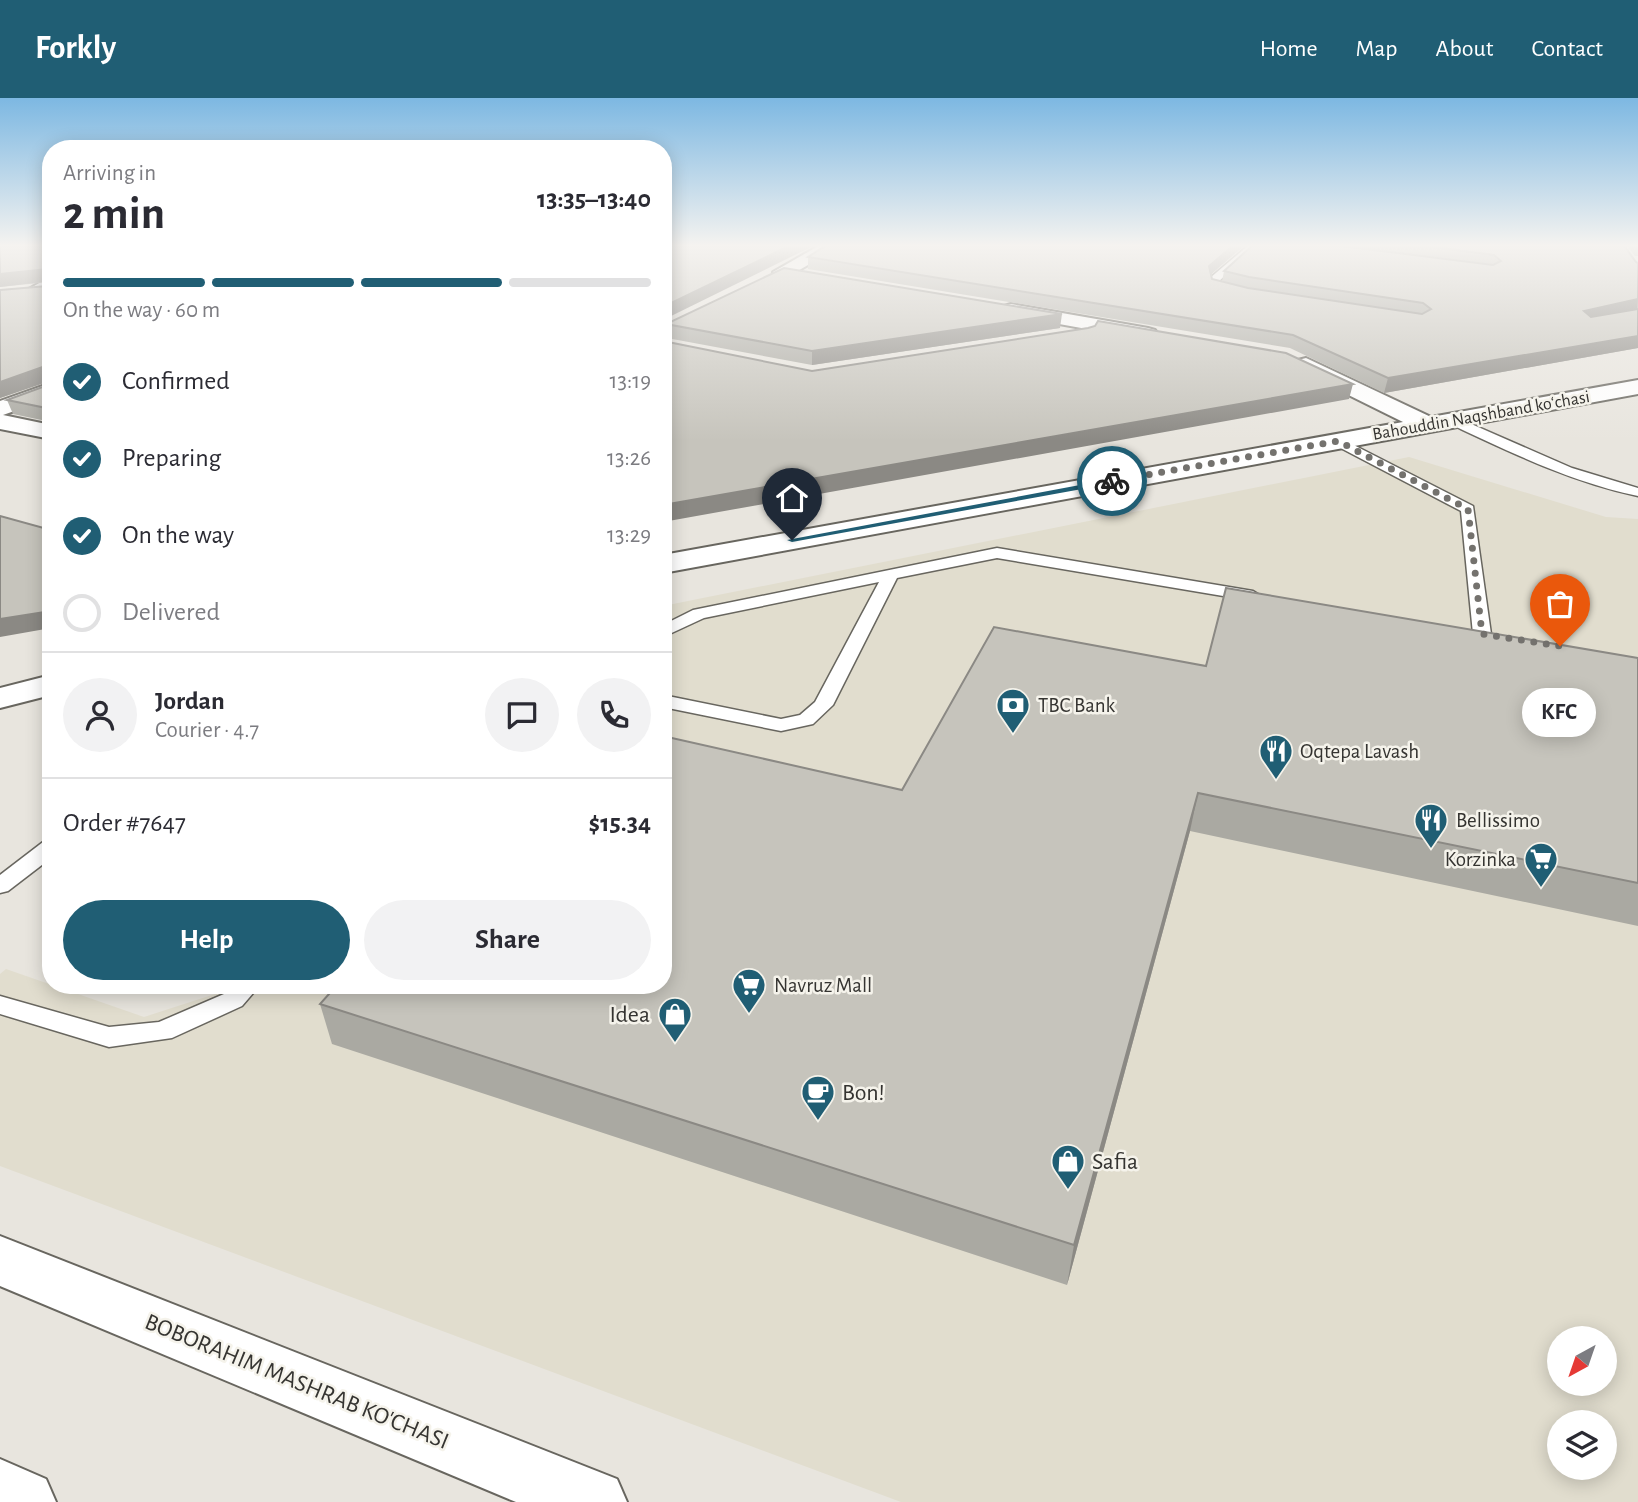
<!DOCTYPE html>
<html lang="en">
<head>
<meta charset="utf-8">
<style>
  body { margin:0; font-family:"Alegreya Sans",sans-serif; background:#f2f2f3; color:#2b2b33; height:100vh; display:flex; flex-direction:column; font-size:26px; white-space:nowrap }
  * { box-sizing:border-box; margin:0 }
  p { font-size:23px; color:#7c7c81 }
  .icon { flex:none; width:38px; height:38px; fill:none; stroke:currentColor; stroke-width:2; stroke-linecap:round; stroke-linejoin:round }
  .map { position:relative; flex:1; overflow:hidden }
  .details { position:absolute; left:42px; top:42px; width:630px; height:854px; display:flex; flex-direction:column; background:#fff; border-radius:28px; box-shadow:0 4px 18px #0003 }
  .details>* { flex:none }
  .needle { width:46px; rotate:220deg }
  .tools { position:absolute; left:1547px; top:1228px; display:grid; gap:14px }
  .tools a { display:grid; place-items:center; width:70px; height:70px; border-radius:50%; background:#fff; box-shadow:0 4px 18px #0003; font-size:35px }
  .pin { position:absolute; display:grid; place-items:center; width:60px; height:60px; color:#fff; margin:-72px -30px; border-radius:50% 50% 50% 0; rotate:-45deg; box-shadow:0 0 7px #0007 }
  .pin .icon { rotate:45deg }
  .courier { position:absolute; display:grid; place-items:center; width:70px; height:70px; margin:-35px; border:5px solid #205e74; border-radius:50%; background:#fff; color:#222; box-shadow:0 2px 9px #0007 }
  .bubble { position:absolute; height:49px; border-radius:24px; background:#fff; box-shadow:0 4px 18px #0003; font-size:23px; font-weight:700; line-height:49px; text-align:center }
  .summary em { font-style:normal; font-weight:700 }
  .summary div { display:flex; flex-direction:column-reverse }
  .summary { display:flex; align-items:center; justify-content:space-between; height:119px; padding:0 21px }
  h1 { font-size:46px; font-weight:700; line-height:52px }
  .bar { display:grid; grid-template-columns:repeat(4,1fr); gap:10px 7px; align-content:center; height:84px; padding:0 21px }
  .bar i { height:9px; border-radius:5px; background:#e1e1e2 }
  .bar .current { background:#205e74 }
  .bar p { grid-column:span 4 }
  .line { display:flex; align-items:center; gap:18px; padding:0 21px; border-top:2px solid #e1e1e2 }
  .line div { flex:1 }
  .round { display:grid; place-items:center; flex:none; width:74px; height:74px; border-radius:37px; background:#f2f2f3 }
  ol { padding:0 21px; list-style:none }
  li { display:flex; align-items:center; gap:21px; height:77px }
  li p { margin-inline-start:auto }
  li .icon { padding:7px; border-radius:50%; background:#205e74; color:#fff; stroke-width:4 }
  li:last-child { color:#7c7c81 }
  li i { width:38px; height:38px; border:4px solid #e1e1e2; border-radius:50% }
  .button { display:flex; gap:14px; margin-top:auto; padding:14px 21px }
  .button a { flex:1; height:80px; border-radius:42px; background:#205e74; color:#fff; font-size:28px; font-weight:700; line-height:80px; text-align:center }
  .button a+a { background:#f2f2f3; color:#2b2b33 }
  header { display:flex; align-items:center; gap:42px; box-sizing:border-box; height:98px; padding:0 35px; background:#205e74; color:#fff }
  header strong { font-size:33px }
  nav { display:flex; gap:38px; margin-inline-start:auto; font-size:24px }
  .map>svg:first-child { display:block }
</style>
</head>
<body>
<header>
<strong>Forkly</strong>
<nav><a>Home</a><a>Map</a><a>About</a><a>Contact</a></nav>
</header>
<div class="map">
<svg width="1638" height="1404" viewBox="0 0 1638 1404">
  <rect width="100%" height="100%" fill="#e8e5de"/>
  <path fill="#e1ddce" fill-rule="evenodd" d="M 1409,359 L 1606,419 L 1638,421 L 1638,1404 L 901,1404 L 0,1068 L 0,876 L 6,871 L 144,919 L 215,896 L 224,887 L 663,887 L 663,508 ZM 1559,1241 L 1605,1241 L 1605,1286 L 1559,1286 ZM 1559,1325 L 1605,1325 L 1605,1370 L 1559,1370 Z"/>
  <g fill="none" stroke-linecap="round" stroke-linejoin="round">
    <defs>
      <g id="service">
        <polygon points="1250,146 1261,146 1219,183 1220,187 1238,193 1238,197 1211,191 1210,180"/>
        <path d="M 1453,318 L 1572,370 L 1638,390 L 1638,398 C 1571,384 1510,354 1448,325 L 1448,319 Z"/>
        <polygon points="1338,339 1473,408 1491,536 1488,540 1482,541 1473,536 1461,413 1333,346 1333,340"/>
        <polygon points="997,450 1253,493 1261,498 1253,503 997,460 897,480 833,607 813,626 781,633 663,609 663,597 781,621 800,617 815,604 879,484 704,520 663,539 663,527 693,512"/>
        <polygon points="51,742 51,760 8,793 0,795 0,777 43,744"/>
        <polygon points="233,887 260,887 242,908 172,940 109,949 0,916 0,898 109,929 159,924 224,896"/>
      </g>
      <g id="minor">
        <polygon points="822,146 844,146 789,178 782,180 773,174"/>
        <polygon points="51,178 51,192 41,198 27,198 24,194"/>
        <polygon points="1011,206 1148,230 1155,232 1158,236 1155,240 1148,242 1004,216 1001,212 1004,208"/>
        <polygon points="1306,260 1431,319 1638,282 1638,296 663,475 663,457 1403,324 1298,272 1295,267 1298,262"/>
        <polygon points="51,285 51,300 3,317 51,327 51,341 0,331 0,303"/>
        <polygon points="51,577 51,597 0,610 0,590"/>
      </g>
      <g id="secondary">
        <polygon points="0,1138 617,1381 627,1404 516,1404 0,1188"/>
        <polygon points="0,1361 46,1381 56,1404 0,1404"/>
      </g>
    </defs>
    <use href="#service" stroke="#68665f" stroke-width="3"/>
    <use href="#minor" stroke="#68665f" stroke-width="4"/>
    <use href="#secondary" stroke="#68665f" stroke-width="4"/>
    <use href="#service" fill="#fff" fill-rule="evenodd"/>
    <use href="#minor" fill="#fff" fill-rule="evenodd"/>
    <use href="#secondary" fill="#fff" fill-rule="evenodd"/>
  </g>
  <g fill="#aaa9a2">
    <polygon points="0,146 51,146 51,324 13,316 7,302 48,287 48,283 0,300 49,184 0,189"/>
    <polygon points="1254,146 1623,146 1636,164 1638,165 1638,250 1384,295 1290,250 808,171 808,159 1211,177 1212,181 1222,184 1224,173"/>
    <polygon points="1626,146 1638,146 1638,158 1635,158"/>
    <polygon points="666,226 1060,230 812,267 667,240"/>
    <polygon points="1638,560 1638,828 1190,733 1067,1187 332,946 320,906 902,692 1206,568"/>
  </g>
  <g fill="#8b8984">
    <polygon points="793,146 817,146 663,222 663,209"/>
    <polygon points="1235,146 1246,146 1207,180 1209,168"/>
    <polygon points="47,171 51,183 0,189 0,176"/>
    <polygon points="1638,201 1637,212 1580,226 1584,213"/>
    <polygon points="1062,216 1060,230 812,267 812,253"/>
    <polygon points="1638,238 1638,250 1384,295 1388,280"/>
    <polygon points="45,268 50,283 0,300 0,284"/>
    <polygon points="1353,286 1349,301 663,424 663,407"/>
    <polygon points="51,513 51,530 0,539 0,521"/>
    <polygon points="1198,695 1190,733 1067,1187 1074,1147"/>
  </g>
  <g fill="#c6c4bc" stroke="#8b8984" stroke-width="2">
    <polygon points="0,146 51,146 51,313 48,313 46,310 7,302 48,287 49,271 45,268 0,284 0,192 47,188 49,185 50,174 47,171 0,176"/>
    <polygon points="663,146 793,146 663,209"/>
    <polygon points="828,146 1235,146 1209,168 1212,181 1248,190 1422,216 1431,211 1423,205 1249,179 1224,173 1254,146 1326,146 1493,167 1501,163 1494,157 1411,146 1623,146 1636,164 1638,165 1638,201 1584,213 1591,219 1638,211 1638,238 1388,280 1293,237 808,159"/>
    <polygon points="784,170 1062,216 812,253 666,226"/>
    <polygon points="1098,223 1286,255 1353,286 663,407 663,243 812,273 1088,230 1095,228"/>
    <polygon points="0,418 51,432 51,513 0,521"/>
    <polygon points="1226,490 1638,560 1638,785 1198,695 1074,1147 320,906 337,887 663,887 663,638 902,692 994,529 1206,568"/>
  </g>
  <linearGradient id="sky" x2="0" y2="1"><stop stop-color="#7db8e2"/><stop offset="0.43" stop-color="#f5f3f0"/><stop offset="1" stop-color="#f5f3f0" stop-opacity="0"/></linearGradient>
  <rect width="1638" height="343" fill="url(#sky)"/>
  <polygon fill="#205e74" points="1112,381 1115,385 792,444 787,442"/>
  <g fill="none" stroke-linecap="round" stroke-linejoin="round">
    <polyline stroke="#74726e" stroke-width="7" stroke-dasharray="0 12.6" points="1112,383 1338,343 1468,411 1482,536 1560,548"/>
  </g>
  <defs>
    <symbol id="bank-pin" viewBox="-11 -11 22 30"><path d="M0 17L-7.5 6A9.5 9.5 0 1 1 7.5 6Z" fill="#205e74" stroke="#f5f3eb"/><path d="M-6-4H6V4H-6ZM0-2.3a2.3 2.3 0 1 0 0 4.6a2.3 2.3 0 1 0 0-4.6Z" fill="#fff"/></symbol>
    <symbol id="restaurant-pin" viewBox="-11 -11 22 30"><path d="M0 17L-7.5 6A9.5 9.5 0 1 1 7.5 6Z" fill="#205e74" stroke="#f5f3eb"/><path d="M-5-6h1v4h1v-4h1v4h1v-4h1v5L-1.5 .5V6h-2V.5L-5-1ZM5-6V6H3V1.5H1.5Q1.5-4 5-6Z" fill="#fff"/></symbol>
    <symbol id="supermarket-pin" viewBox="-11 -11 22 30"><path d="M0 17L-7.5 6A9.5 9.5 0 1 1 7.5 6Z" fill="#205e74" stroke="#f5f3eb"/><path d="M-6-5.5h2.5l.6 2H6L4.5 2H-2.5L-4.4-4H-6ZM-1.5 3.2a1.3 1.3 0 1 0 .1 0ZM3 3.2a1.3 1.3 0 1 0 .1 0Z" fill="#fff"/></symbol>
    <symbol id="shop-pin" viewBox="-11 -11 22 30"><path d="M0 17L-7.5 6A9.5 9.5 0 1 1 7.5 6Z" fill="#205e74" stroke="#f5f3eb"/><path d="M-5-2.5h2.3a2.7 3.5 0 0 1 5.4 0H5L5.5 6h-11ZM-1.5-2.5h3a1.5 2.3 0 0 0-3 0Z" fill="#fff"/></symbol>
    <symbol id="cafe-pin" viewBox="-11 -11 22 30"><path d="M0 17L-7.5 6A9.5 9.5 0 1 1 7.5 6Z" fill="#205e74" stroke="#f5f3eb"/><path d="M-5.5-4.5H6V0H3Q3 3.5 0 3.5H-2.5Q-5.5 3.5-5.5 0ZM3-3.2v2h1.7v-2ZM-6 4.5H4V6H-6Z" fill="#fff"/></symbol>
  </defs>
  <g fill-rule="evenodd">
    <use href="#bank-pin" x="994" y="588" width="38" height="52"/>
    <use href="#restaurant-pin" x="1257" y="634" width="38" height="52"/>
    <use href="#restaurant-pin" x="1412" y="703" width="38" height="52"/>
    <use href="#supermarket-pin" x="1522" y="742" width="38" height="52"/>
    <use href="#supermarket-pin" x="730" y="868" width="38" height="52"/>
    <use href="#shop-pin" x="656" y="897" width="38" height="52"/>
    <use href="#cafe-pin" x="799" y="975" width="38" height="52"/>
    <use href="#shop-pin" x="1049" y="1044" width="38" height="52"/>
  </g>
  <g text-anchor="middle" stroke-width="5" stroke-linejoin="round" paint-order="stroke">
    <g font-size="18" fill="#353431" stroke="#f5f3eb">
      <text transform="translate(1481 317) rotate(-10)" y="6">Bahouddin Naqshband koʻchasi</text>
    </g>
    <g font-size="21" fill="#353431" stroke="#f5f3eb" text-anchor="start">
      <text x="1038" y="614">TBC Bank</text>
      <text x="1300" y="660">Oqtepa Lavash</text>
      <text x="1456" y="729">Bellissimo</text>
      <text x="1516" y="768" text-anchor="end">Korzinka</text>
      <text x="774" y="894">Navruz Mall</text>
    </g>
    <g font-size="24" fill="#353431" stroke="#f5f3eb" text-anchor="start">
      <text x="650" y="924" text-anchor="end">Idea</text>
      <text x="842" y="1002">Bon!</text>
      <text x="1092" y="1071">Safia</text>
    </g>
    <g font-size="24" fill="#353431" stroke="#f5f3eb">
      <text transform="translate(297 1283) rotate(22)" y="8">BOBORAHIM MASHRAB KO'CHASI</text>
    </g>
  </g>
</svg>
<div class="tools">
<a><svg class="needle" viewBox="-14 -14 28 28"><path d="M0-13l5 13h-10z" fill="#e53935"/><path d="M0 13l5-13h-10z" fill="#7c7c81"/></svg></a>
<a><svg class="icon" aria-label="layers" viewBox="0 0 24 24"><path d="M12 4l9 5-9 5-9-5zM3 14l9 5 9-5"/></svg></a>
</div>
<div class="pin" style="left:1560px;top:548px;background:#ea580c"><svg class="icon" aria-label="bag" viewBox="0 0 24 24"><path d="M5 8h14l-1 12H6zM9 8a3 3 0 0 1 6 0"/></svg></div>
<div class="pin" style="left:792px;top:442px;background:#1f2937"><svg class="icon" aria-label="home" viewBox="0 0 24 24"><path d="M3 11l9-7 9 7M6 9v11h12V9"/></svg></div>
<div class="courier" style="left:1112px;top:383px"><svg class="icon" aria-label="bike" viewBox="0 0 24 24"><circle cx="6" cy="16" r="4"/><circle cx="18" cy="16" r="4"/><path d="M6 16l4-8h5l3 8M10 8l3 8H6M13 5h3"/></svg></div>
<div class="bubble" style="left:1522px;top:590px;width:74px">KFC</div>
<section class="details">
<div class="summary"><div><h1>2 min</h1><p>Arriving in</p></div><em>13:35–13:40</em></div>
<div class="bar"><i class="current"></i><i class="current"></i><i class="current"></i><i></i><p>On the way · 60 m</p></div>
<ol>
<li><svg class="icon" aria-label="check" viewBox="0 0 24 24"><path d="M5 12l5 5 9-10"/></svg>Confirmed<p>13:19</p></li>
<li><svg class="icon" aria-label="check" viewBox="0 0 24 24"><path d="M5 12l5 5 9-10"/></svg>Preparing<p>13:26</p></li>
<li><svg class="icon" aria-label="check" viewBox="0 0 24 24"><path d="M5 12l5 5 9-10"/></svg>On the way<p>13:29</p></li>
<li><i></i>Delivered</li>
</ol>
<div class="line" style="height:126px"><a class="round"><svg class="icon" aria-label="person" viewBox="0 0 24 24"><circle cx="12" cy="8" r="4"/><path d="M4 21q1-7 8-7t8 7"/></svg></a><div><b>Jordan</b><p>Courier · 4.7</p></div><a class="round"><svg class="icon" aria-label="chat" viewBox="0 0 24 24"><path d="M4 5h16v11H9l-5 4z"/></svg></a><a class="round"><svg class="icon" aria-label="phone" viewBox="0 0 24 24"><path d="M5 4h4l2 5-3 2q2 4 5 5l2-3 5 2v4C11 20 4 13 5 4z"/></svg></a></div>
<div class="line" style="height:91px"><div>Order #7647</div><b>$15.34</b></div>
<div class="button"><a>Help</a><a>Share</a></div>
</section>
</div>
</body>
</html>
